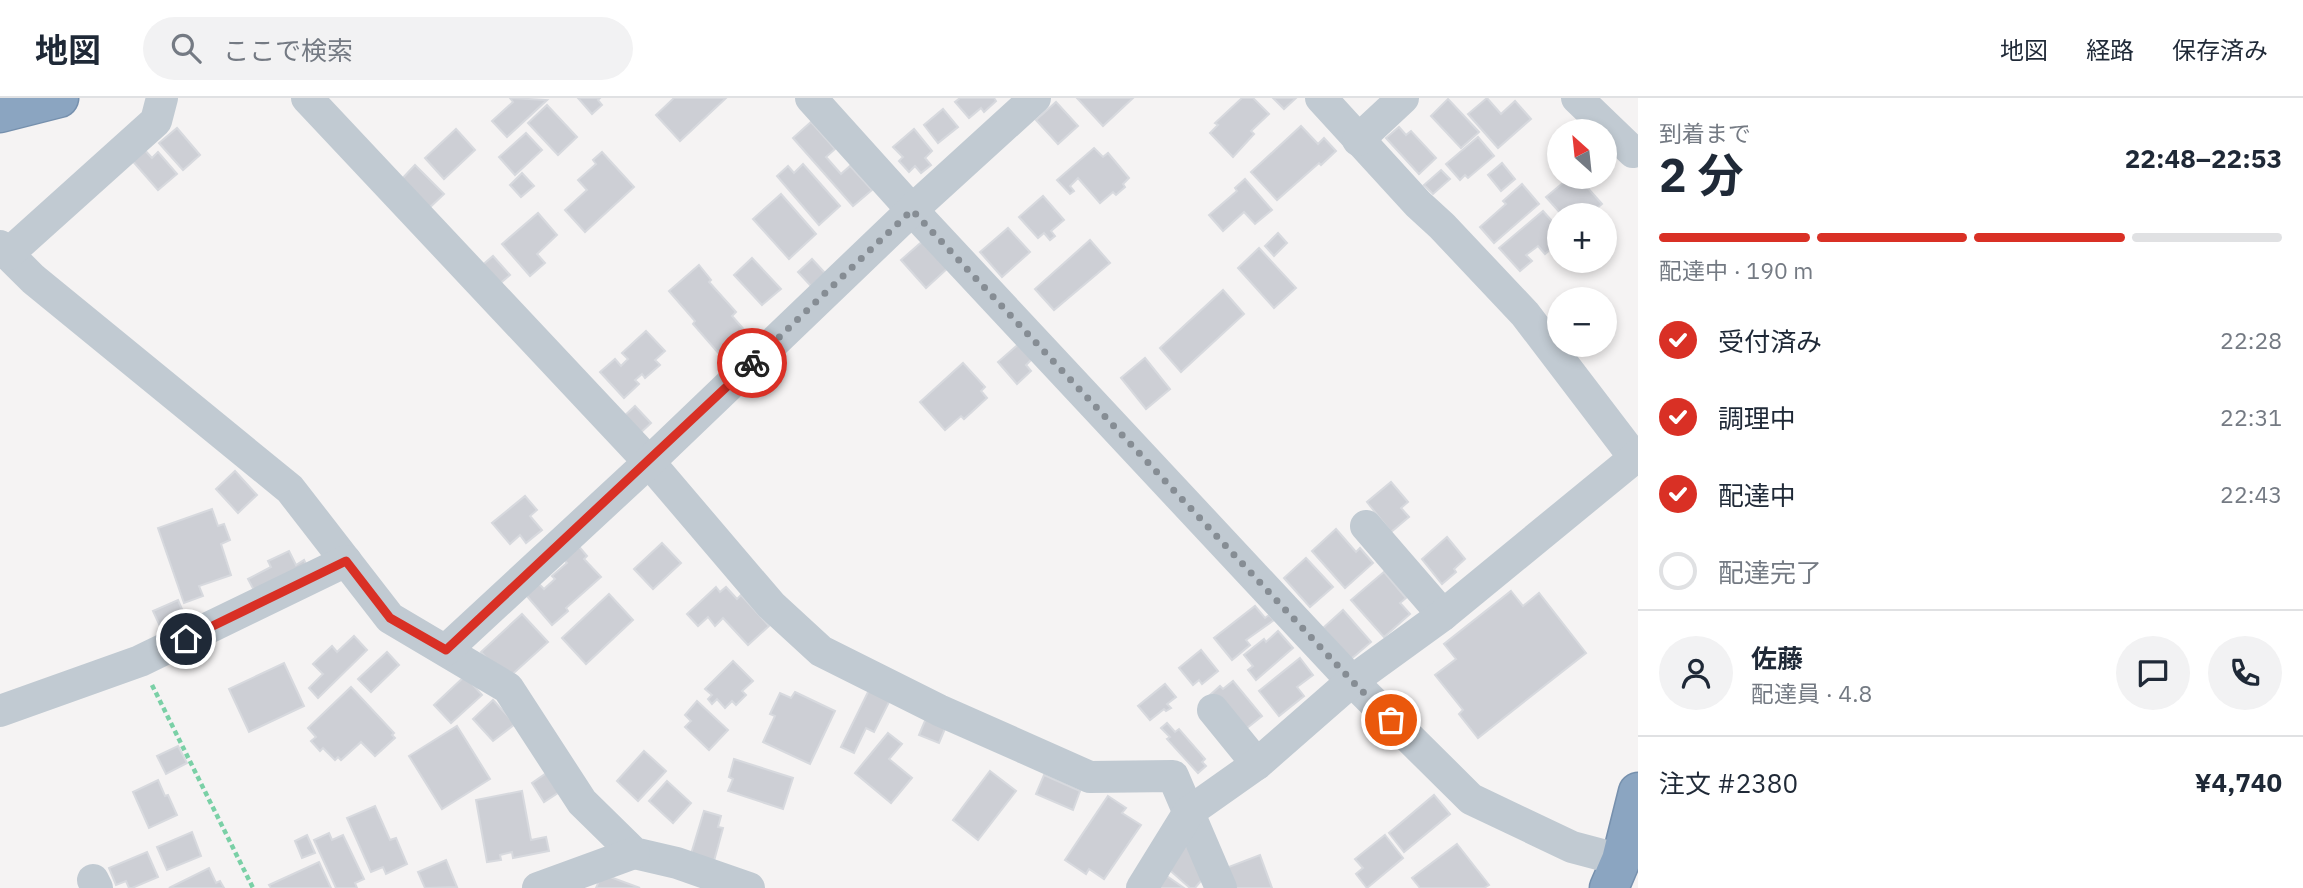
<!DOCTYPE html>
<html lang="ja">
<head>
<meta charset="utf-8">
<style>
  body { margin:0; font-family:"IBM Plex Sans","Noto Sans JP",sans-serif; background:#f2f2f3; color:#1f2937; height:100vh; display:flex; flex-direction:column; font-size:26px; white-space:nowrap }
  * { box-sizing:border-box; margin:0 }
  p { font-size:23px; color:#747a83 }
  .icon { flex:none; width:38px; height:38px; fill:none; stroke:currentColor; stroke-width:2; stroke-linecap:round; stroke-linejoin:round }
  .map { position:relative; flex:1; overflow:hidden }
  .details { display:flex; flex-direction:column; background:#fff; width:665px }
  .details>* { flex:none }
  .needle { width:46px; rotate:333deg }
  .buttons { position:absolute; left:1547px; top:21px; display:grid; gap:14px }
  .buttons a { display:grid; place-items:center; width:70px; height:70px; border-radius:50%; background:#fff; box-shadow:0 4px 10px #0003; font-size:35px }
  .pin { position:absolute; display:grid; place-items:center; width:60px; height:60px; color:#fff; margin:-30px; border:4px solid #fff; border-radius:50%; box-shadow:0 2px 7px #0007 }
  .courier { position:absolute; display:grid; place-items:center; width:70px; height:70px; margin:-35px; border:5px solid #d93025; border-radius:50%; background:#fff; color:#222; box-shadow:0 2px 9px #0007 }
  .headline em { font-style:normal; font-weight:700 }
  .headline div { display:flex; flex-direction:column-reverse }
  .headline { display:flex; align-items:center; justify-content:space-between; height:119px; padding:0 21px }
  h1 { font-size:46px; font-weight:700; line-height:52px }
  .bar { display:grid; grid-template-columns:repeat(4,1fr); gap:10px 7px; align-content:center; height:84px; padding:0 21px }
  .bar i { height:9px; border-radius:5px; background:#e0e1e3 }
  .bar .active { background:#d93025 }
  .bar p { grid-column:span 4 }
  .line { display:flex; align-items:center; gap:18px; padding:0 21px; border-top:2px solid #e0e1e3 }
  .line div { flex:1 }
  .round { display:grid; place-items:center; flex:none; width:74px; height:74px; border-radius:37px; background:#f2f2f3 }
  ol { padding:0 21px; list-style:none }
  li { display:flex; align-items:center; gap:21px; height:77px }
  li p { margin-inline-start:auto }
  li .icon { padding:7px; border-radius:50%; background:#d93025; color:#fff; stroke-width:4 }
  li:last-child { color:#747a83 }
  li i { width:38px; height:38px; border:4px solid #e0e1e3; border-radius:50% }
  header { display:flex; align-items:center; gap:42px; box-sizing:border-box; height:98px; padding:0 35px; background:#fff; border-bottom:2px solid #e0e1e3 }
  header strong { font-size:33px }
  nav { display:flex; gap:38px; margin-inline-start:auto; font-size:24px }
  .search { width:490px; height:63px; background:#f2f2f3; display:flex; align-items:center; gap:18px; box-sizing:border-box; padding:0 24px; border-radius:38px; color:#747a83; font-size:26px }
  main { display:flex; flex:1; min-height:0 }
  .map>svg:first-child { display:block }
</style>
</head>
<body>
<header>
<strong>地図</strong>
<div class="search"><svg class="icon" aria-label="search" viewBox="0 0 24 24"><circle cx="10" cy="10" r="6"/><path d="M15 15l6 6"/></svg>ここで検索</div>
<nav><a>地図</a><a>経路</a><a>保存済み</a></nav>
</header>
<main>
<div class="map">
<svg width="1638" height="790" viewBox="0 0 1638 790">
  <rect width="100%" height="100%" fill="#f5f3f3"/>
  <g fill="#cdcfd5" stroke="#d7d9de" stroke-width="2">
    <polygon points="510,0 547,2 507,39 492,23 513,4"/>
    <polygon points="578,0 600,0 598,2 602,7 592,16"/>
    <polygon points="674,0 726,0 680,43 656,17"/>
    <polygon points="960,0 994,0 996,3 984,14 981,10 969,20 955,4"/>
    <polygon points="1077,0 1133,0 1103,28"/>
    <polygon points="1242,0 1253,0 1269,16 1251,33 1254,36 1233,59 1210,35 1218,27 1215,25"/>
    <polygon points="1273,0 1296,0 1284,11"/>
    <polygon points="1487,0 1501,16 1515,3 1531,21 1498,50 1468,16"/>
    <polygon points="1448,1 1479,34 1461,50 1431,18"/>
    <polygon points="1056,4 1078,28 1058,46 1036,22"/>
    <polygon points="547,7 577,39 558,57 528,25"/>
    <polygon points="943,11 958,29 938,45 924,27"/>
    <polygon points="811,24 835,51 826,59 841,76 850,68 872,92 853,108 793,40"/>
    <polygon points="1301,28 1318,46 1324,40 1336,53 1321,67 1319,65 1277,102 1251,74"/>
    <polygon points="1399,29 1406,37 1411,33 1436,60 1419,76 1386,40"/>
    <polygon points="177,30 200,57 183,72 159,45"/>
    <polygon points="456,31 475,52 444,81 425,60"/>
    <polygon points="914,31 932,53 925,60 931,67 921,75 915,68 909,74 899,63 903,59 893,49"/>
    <polygon points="526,35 542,52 515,77 499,59"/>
    <polygon points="1478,39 1494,58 1468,80 1465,77 1460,82 1446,66"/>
    <polygon points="142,49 152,60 158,54 177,76 158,92 130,60"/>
    <polygon points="1094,50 1103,59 1108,55 1129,80 1123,86 1125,89 1116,97 1113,94 1100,105 1078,80 1070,88 1074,93 1070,96 1057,82"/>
    <polygon points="602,54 634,89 585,134 565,112 587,92 578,82 596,66 593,62"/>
    <polygon points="1502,65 1515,81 1501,93 1488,77"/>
    <polygon points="803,66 840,108 819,127 777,78 788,68 794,75"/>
    <polygon points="415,67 444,96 426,113 398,85"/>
    <polygon points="1441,72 1450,81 1433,96 1424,87"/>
    <polygon points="522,75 534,88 521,99 510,87"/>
    <polygon points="1570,79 1578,79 1602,106 1589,117 1562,117 1546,99"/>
    <polygon points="1245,81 1272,112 1255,126 1244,114 1223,133 1209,117 1237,93 1235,90"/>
    <polygon points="1522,86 1539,106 1494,145 1480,129 1506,106 1503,103"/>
    <polygon points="781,96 816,136 789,161 753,121"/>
    <polygon points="1043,98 1064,122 1051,133 1055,138 1050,142 1044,135 1038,140 1019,119"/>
    <polygon points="1543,113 1559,131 1559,144 1545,156 1538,148 1526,157 1532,163 1520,173 1499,150"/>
    <polygon points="538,115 557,137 537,156 545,165 530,178 502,146"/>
    <polygon points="1008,130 1030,154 1002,179 980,154"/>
    <polygon points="1278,135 1287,145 1274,158 1265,148"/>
    <polygon points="924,142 949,169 926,190 901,162"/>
    <polygon points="1090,142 1110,165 1054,212 1035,191"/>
    <polygon points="1259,150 1296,190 1274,210 1238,170"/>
    <polygon points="493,158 510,177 497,188 480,169"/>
    <polygon points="752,160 781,191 762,207 734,177"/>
    <polygon points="812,161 825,175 811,188 798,174"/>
    <polygon points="699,167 711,182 709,184 736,214 732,218 747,235 721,258 693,226 695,223 669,193"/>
    <polygon points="1223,192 1244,216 1181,274 1160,250"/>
    <polygon points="646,233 665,253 655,262 660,267 645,280 642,276 635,282 639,286 624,300 600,274 615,261 621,268 628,261 622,255"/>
    <polygon points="1021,244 1034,259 1026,267 1031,273 1017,286 998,264"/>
    <polygon points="1145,260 1170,291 1146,311 1121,280"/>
    <polygon points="963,265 985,289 981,293 987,300 964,321 961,318 945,332 920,304"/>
    <polygon points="635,308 651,325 638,337 622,320"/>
    <polygon points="235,373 257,397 238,415 216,391"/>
    <polygon points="1391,384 1408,404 1401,410 1409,419 1391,434 1367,404"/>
    <polygon points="525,398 537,412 530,418 542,432 526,445 520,437 510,446 492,425"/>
    <polygon points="212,411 218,428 224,426 230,442 221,446 231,477 199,488 203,498 184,505 158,430"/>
    <polygon points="1336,431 1356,454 1360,450 1373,465 1345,490 1312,453"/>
    <polygon points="1447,439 1465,461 1454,471 1456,474 1442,486 1422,461"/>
    <polygon points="575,444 587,458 584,461 601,479 566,510 568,513 552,527 526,497 538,485 544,491 555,481 552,478 567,465 560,457"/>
    <polygon points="662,445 681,465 653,491 634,471"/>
    <polygon points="289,453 296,467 304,462 309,472 258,500 248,481 271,469 268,463"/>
    <polygon points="1306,460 1333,489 1310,509 1284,480"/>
    <polygon points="1384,474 1406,500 1400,505 1410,516 1384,539 1351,502"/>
    <polygon points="716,489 720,494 726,489 737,501 741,497 769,528 748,547 723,520 715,528 708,519 698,528 687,516"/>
    <polygon points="1511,493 1523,508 1539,495 1586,555 1478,640 1459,616 1463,612 1435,577 1456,561 1444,546"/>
    <polygon points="609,496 633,522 586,566 562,540"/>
    <polygon points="178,502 188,525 164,537 153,513"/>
    <polygon points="1255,508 1265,520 1269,517 1274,522 1246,542 1250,547 1232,562 1214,540"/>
    <polygon points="1343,512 1371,544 1351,561 1323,530"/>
    <polygon points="522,516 548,544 506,582 481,554"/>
    <polygon points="1278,533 1293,550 1256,582 1248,572 1253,568 1244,557 1264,541 1266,544"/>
    <polygon points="354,538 367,552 318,600 309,590 323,576 313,566 332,548 337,554"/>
    <polygon points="1201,552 1218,573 1202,586 1199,582 1193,587 1179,570"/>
    <polygon points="387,554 399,567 371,594 358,581"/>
    <polygon points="1300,560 1313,577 1297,589 1304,598 1279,618 1259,593"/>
    <polygon points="733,563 753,583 742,593 746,597 736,607 732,603 725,610 717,601 712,606 708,601 712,597 705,591"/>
    <polygon points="284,565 304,608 249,634 229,591"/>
    <polygon points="465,578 482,597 451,625 434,607"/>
    <polygon points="1233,583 1262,618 1247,630 1209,598 1220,588 1223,591"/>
    <polygon points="1165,586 1176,599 1167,606 1171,610 1166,613 1164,611 1150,622 1138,608"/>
    <polygon points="351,589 394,635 392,637 395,640 375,658 361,644 341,662 338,659 335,662 323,650 320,653 311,643 316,639 308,630"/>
    <polygon points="869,592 890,602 874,634 866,630 854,655 841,649"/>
    <polygon points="795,594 835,613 810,666 763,644 775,618 770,616 780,595 791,600"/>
    <polygon points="493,602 515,626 493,643 473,621"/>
    <polygon points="697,603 728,632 709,652 685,629 691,623 685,617"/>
    <polygon points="927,618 947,626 939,645 919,637"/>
    <polygon points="1167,625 1175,634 1179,631 1205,661 1202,664 1206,668 1198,675 1167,641 1170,639 1161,630"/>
    <polygon points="457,628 490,681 442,711 409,658"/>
    <polygon points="888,635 902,646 889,661 912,680 891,705 855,675"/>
    <polygon points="178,648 187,665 166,676 157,658"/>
    <polygon points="644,653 666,673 638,703 617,683"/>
    <polygon points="734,661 793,680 783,711 728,693 733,681 729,679"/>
    <polygon points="990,673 1016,693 978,742 953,722"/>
    <polygon points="548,674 561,693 544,704 532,685"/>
    <polygon points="1044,677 1080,693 1073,712 1036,696"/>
    <polygon points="158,682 165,698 168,697 177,717 149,730 133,694"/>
    <polygon points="667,683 691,705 673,725 649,703"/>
    <polygon points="522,693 531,742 546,739 549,753 513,760 512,754 500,757 501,762 487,764 476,702"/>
    <polygon points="1434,697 1450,716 1404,754 1389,735"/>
    <polygon points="1108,698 1126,710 1122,715 1141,727 1104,781 1089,771 1086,776 1065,762"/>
    <polygon points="375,708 390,742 396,740 407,766 386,776 383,769 371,774 347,720"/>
    <polygon points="704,713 721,718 718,729 723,730 714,763 691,756"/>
    <polygon points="192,734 201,758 167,772 157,749"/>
    <polygon points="329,735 332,742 343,737 364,781 355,785 357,790 336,790 314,742"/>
    <polygon points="307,737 315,755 302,760 295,743"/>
    <polygon points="1385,737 1403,760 1367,790 1356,776 1363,770 1355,761"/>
    <polygon points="1184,746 1201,761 1205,778 1195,790 1190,790 1165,768"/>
    <polygon points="1457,746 1489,787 1484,790 1420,790 1412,780"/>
    <polygon points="147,754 158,779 132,790 129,790 126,783 116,787 109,770"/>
    <polygon points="1260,757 1272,790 1233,790 1226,770"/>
    <polygon points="446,762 457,789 425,790 418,774"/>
    <polygon points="319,764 331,790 271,790 269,787"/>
    <polygon points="209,770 216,785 220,783 224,790 169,790"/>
    <polygon points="602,776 640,790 596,790"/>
    <polygon points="1164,776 1184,790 1154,790"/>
  </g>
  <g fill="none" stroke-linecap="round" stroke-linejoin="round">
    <defs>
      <g id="highway">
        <polyline points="0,15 59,0"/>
        <polyline points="1609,790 1621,762 1638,694"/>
      </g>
    </defs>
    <use href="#highway" stroke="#7690ad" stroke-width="41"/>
    <polyline stroke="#7ad0a6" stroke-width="4.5" stroke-dasharray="5 3.5" stroke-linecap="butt" points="152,587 253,790"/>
    <g stroke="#c1cad2" stroke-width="32">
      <polyline points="307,0 649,364 771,507 821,553 939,612 1090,679 1173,678 1221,790"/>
      <polyline points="811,0 912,112 1352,583 1471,701 1572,749 1621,762"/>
      <polyline points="1321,0 1418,106 1442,128 1525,216 1634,359"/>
      <polyline points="1577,0 1633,54 1638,53"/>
      <polyline points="1358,42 1403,0"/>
      <polyline points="0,148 33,181 290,391 390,520 508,590 582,704 634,755 677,765 749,790"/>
      <polyline points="8,156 156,23 162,0"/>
      <polyline points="1366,428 1443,517"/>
      <polyline points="446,552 649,364 912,112 1035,0"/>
      <polyline points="1213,612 1257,666"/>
      <polyline points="0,613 140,563 346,463"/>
      <polyline points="93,782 97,790"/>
      <polyline points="538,790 634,755"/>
      <polyline points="1142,790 1189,714 1257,666 1352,583 1443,517 1638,357"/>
    </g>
    <use href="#highway" stroke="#8ba5c1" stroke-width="38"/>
  </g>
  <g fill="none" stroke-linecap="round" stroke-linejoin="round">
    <polyline stroke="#868d94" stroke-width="7" stroke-dasharray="0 12.6" points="752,265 912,112 1352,583 1391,622"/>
    <polyline stroke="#d93025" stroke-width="9" points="186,541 346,463 390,520 446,552 752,265"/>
  </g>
</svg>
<div class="buttons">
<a><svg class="needle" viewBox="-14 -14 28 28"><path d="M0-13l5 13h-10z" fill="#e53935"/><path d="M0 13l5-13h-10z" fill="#747a83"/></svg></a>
<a>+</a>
<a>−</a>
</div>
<div class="pin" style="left:1391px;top:622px;background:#ea580c"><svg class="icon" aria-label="bag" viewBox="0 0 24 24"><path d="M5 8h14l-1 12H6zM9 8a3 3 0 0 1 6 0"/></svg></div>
<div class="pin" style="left:186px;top:541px;background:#1f2937"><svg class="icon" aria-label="home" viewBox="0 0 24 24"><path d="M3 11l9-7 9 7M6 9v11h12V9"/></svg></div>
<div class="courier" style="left:752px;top:265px"><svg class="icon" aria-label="bike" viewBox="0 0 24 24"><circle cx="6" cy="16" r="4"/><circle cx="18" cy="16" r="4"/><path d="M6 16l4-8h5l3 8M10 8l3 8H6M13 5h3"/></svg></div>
</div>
<section class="details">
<div class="headline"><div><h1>2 分</h1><p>到着まで</p></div><em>22:48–22:53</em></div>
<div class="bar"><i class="active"></i><i class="active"></i><i class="active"></i><i></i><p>配達中 · 190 m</p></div>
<ol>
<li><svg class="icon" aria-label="check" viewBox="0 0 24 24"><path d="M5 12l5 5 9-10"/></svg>受付済み<p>22:28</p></li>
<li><svg class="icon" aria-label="check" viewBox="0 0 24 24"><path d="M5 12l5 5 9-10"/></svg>調理中<p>22:31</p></li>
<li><svg class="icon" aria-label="check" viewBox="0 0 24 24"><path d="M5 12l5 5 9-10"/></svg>配達中<p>22:43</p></li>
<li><i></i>配達完了</li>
</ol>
<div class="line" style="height:126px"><a class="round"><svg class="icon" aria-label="person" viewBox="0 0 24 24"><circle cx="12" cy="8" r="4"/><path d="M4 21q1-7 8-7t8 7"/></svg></a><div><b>佐藤</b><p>配達員 · 4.8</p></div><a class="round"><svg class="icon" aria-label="chat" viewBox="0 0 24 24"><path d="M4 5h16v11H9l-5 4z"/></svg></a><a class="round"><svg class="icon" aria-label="phone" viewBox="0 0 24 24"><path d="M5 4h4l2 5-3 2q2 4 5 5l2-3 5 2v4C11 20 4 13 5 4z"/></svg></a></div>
<div class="line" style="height:91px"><div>注文 #2380</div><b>¥4,740</b></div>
</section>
</main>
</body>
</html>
